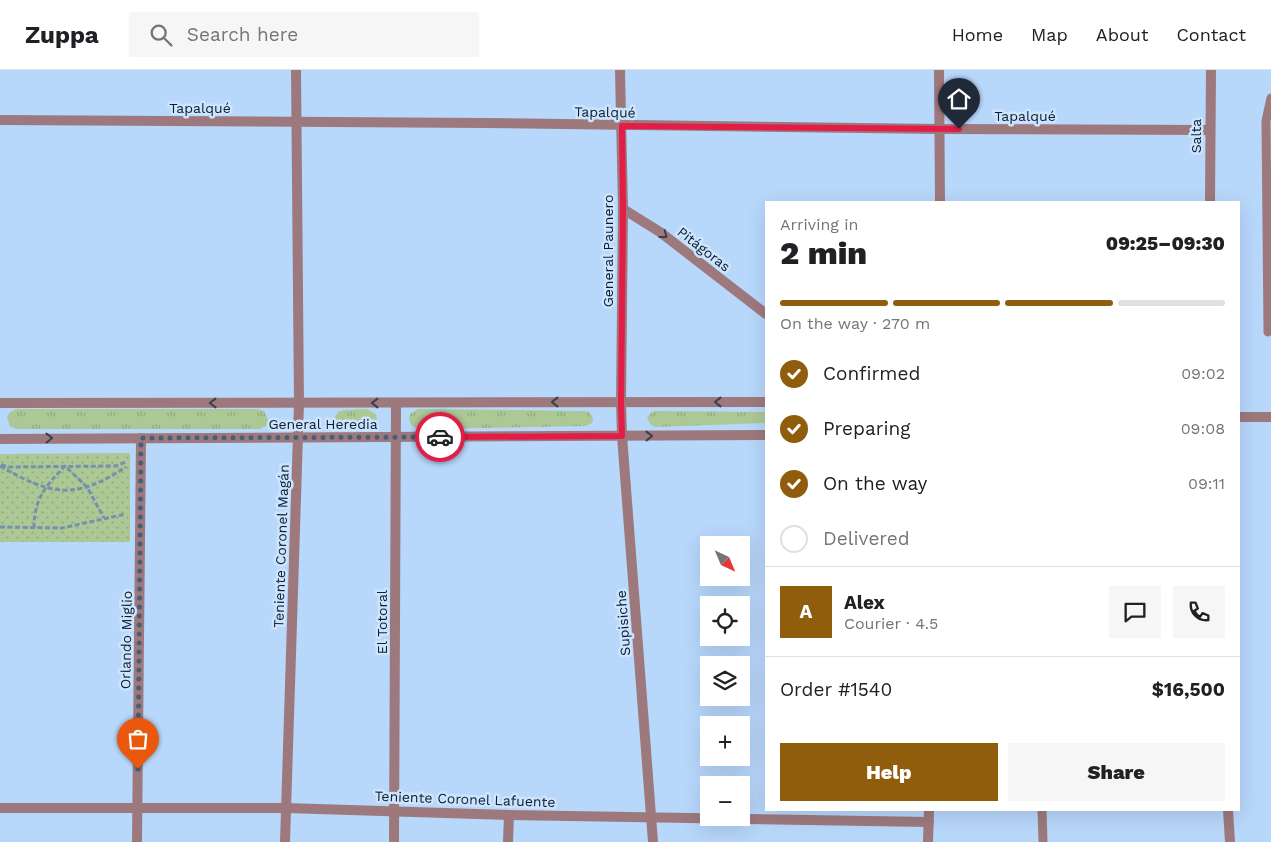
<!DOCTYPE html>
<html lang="en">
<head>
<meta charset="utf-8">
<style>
  body { margin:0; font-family:"Work Sans",sans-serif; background:#f6f6f6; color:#202124; height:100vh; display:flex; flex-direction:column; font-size:19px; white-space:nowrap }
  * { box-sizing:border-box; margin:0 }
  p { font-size:16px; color:#757577 }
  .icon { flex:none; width:28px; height:28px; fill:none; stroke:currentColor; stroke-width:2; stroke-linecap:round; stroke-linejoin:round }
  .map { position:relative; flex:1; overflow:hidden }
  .details { position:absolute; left:765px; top:131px; width:475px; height:610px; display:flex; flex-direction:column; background:#fff; border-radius:0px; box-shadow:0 5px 20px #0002 }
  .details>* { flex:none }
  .needle { width:32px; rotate:136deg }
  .tools { position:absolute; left:700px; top:466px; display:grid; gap:10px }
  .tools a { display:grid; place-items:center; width:50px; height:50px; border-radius:0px; background:#fff; box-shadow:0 5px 20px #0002; font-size:25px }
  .pin { position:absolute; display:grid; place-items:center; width:42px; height:42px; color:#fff; margin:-51px -21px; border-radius:50% 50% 50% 0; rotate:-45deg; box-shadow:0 0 5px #0007 }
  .pin .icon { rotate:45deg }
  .courier { position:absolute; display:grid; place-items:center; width:50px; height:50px; margin:-25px; border:4px solid #e11d48; border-radius:50%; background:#fff; color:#222; box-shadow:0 1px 6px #0007 }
  .headline em { font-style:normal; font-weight:800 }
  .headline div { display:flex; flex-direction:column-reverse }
  .headline { display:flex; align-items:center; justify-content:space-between; height:85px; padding:0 15px }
  h1 { font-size:32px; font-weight:800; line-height:38px }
  .bar { display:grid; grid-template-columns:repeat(4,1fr); gap:8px 5px; align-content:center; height:60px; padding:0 15px }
  .bar i { height:6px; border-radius:4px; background:#e0e0e0 }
  .bar .selected { background:#8f5d0c }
  .bar p { grid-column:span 4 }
  .line { display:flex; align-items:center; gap:12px; padding:0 15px; border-top:1px solid #e0e0e0 }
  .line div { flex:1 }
  .round { display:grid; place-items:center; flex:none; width:52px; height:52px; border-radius:0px; background:#f6f6f6 }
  ol { padding:0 15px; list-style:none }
  li { display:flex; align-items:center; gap:15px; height:55px }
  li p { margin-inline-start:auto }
  li .icon { padding:5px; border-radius:50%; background:#8f5d0c; color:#fff; stroke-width:4 }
  li:last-child { color:#757577 }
  li i { width:28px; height:28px; border:2px solid #e0e0e0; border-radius:50% }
  .primary-button { display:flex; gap:10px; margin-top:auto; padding:10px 15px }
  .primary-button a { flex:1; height:58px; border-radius:0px; background:#8f5d0c; color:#fff; font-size:20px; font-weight:800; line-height:58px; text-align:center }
  .primary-button a+a { background:#f6f6f6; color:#202124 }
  header { display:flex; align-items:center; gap:30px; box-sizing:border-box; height:70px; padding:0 25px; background:#fff; border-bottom:1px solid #e0e0e0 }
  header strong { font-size:24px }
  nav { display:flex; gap:28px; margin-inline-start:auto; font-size:18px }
  .search { width:350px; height:45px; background:#f6f6f6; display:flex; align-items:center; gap:12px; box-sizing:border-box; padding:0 18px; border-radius:0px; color:#757577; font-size:19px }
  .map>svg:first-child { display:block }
</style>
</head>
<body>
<header>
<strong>Zuppa</strong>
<div class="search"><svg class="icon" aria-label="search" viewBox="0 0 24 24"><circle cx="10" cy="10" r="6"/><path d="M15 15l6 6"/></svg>Search here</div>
<nav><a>Home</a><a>Map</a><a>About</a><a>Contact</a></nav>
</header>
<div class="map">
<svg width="1271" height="772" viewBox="0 0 1271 772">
  <defs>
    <pattern id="grass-tufts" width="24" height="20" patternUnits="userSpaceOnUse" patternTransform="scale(1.25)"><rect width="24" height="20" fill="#acc894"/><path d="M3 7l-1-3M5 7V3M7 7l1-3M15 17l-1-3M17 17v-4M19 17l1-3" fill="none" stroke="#92ab80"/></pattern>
    <pattern id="park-dots" width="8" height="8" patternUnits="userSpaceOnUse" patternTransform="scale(1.25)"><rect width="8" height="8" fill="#acc894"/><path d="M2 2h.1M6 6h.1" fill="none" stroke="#92ab80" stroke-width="1.8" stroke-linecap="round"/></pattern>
  </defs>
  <rect width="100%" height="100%" fill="#b7d7fb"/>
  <g fill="url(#grass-tufts)">
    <polygon points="16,339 258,339 264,341 268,350 266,356 260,359 16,359 10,356 7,347 10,342"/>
    <polygon points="418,339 584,341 589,342 593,348 592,353 586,356 421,359 412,356 409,350 410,344"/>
    <polygon points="344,340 367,339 376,344 377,353 370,359 340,358 335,354 334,348 338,342"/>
    <polygon points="654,341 766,342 766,353 656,357 651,355 647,348 650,344"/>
  </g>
  <polygon fill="url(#park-dots)" points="130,383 130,472 0,472 0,384"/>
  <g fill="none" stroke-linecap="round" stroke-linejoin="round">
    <g stroke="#7491af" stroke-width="3" stroke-dasharray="5 2.5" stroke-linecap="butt">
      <polyline points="1,395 10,397 115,396 126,392"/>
      <path d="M 0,396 C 51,425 74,431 126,397"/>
      <polyline points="0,457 62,458 126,444"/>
      <path d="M 34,458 C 34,428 46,416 65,396 L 87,417 L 104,448"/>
    </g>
    <g stroke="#9d797d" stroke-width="9">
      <polyline points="1268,262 1266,51 1271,28"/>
      <polyline points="1042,740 1043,772"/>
    </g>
    <g stroke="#9d797d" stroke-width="10">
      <polyline points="620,0 623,139 621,332 622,366 653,772"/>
      <polyline points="939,0 940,132"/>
      <polyline points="0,50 484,53 939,59 1210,60"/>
      <polyline points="1210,132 1211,0"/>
      <polyline points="623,139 660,162 766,244"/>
      <polyline points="0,333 766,332"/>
      <polyline points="1239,347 1271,347"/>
      <polyline points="0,369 766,365"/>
      <polyline points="0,738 286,738 509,745 929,752"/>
      <polyline points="1228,740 1230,772"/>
      <polyline points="137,772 141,368"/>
      <polyline points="285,772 299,333 296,0"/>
      <polyline points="394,772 396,333"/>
      <polyline points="508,772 509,745"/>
      <polyline points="928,772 929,740"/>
    </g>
  </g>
  <defs><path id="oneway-chevron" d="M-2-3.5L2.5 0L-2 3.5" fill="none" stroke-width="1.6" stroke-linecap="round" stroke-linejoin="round" transform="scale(1.25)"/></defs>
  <g stroke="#3c3e4e">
    <use href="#oneway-chevron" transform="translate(664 165) rotate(37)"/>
    <use href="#oneway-chevron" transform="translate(555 332) rotate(180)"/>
    <use href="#oneway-chevron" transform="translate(718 332) rotate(-180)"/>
    <use href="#oneway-chevron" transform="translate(213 333) rotate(-180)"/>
    <use href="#oneway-chevron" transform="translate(375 333) rotate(180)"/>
    <use href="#oneway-chevron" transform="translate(649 366) rotate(-1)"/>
    <use href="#oneway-chevron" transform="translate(49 368) rotate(-1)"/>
  </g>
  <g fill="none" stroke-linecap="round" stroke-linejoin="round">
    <polyline stroke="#455f7a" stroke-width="5" stroke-dasharray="0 9" points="138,699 141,368 440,367"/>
    <polyline stroke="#e11d48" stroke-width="6" points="440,367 622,366 621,332 623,139 622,56 959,59"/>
  </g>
  <g text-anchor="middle" stroke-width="5" stroke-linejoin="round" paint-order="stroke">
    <g font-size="14" fill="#081e34" stroke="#cee3fc">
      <text x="200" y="43">Tapalqué</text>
      <text transform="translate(605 42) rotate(1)" y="5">Tapalqué</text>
      <text x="1025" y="51">Tapalqué</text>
      <text transform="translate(1196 66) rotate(-90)" y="5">Salta</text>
      <text transform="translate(704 179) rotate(38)" y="5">Pitágoras</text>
      <text transform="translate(608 181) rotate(-90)" y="5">General Paunero</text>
      <text x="323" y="359">General Heredia</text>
      <text transform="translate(281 476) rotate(-88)" y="5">Teniente Coronel Magán</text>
      <text transform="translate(382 552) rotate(-90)" y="5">El Totoral</text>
      <text transform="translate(623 553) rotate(-94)" y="5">Supisiche</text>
      <text transform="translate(126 570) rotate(-89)" y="5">Orlando Miglio</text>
      <text transform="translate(465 729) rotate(2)" y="5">Teniente Coronel Lafuente</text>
    </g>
  </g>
</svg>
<div class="tools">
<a><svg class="needle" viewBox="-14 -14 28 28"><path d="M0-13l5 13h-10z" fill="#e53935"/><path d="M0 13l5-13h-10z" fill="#757577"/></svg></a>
<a><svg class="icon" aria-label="locate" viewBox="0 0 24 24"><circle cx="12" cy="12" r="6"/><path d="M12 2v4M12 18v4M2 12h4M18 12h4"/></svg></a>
<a><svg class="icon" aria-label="layers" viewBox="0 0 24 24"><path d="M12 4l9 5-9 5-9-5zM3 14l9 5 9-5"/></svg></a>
<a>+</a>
<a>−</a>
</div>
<div class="pin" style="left:138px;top:699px;background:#ea580c"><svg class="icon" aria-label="bag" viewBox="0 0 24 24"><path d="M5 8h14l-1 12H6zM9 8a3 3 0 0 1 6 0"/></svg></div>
<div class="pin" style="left:959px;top:59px;background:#1f2937"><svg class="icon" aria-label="home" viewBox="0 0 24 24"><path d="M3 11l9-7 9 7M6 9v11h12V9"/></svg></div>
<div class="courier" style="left:440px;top:367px"><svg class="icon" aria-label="car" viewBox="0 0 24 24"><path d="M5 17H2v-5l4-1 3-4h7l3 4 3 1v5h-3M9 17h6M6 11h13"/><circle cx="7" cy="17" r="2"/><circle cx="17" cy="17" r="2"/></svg></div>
<section class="details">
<div class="headline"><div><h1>2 min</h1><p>Arriving in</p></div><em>09:25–09:30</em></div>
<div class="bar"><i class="selected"></i><i class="selected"></i><i class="selected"></i><i></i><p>On the way · 270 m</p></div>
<ol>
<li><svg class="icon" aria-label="check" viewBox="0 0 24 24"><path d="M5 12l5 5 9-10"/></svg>Confirmed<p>09:02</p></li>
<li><svg class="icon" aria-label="check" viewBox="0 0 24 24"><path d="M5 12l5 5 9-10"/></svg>Preparing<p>09:08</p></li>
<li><svg class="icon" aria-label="check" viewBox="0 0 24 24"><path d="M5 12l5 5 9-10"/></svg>On the way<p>09:11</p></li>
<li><i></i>Delivered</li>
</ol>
<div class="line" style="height:90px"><b class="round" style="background:#8f5d0c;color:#fff">A</b><div><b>Alex</b><p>Courier · 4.5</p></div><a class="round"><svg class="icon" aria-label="chat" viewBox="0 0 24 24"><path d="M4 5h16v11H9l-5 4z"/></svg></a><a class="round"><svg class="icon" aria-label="phone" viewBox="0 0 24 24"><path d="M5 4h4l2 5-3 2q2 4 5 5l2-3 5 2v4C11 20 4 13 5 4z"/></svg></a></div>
<div class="line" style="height:65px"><div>Order #1540</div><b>$16,500</b></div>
<div class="primary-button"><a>Help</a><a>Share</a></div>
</section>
</div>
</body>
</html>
